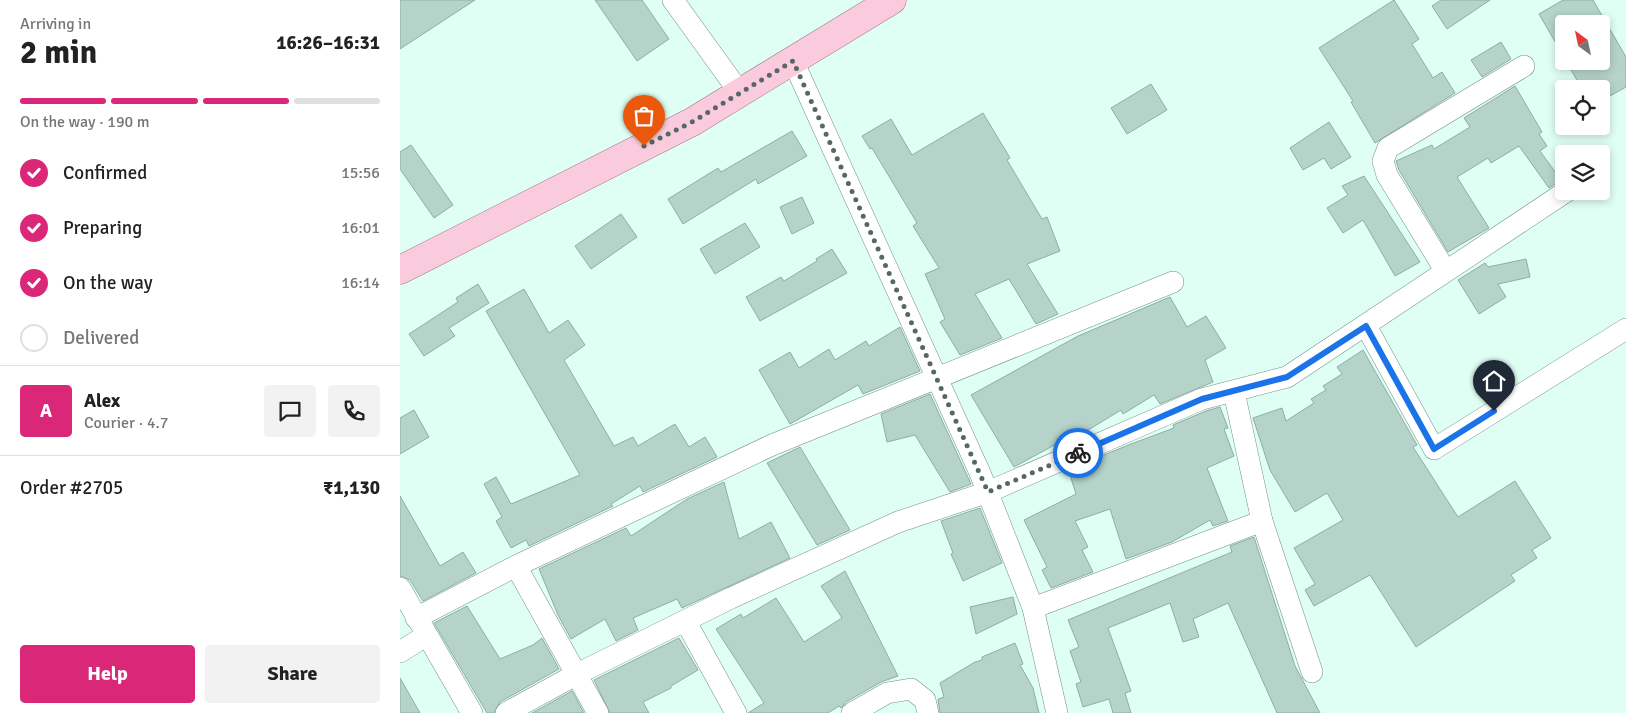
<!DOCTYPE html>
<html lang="en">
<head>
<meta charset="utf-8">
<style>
  body { margin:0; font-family:Signika,sans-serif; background:#f2f2f2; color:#222; height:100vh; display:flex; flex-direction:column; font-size:19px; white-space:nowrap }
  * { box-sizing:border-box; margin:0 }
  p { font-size:16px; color:#767676 }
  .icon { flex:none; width:28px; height:28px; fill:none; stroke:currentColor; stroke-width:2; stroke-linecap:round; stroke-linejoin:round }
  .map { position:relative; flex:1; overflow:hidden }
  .drawer { display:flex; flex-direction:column; background:#fff; width:400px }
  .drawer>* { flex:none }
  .needle { width:32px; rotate:327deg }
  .fabs { position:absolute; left:1155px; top:15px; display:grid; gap:10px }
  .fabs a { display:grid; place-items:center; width:55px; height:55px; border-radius:5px; background:#fff; box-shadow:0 2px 8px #0003; font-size:25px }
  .pin { position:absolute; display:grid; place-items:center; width:42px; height:42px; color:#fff; margin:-51px -21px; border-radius:50% 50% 50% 0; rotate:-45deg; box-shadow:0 0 5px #0007 }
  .pin .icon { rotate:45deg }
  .courier { position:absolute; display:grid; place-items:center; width:50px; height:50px; margin:-25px; border:4px solid #1a73e8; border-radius:50%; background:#fff; color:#222; box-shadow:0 1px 6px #0007 }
  .summary em { font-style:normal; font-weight:800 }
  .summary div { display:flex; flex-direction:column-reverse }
  .summary { display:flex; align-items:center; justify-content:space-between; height:85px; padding:0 20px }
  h1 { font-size:32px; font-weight:800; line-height:38px }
  .bar { display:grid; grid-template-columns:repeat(4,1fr); gap:8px 5px; align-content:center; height:60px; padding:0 20px }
  .bar i { height:6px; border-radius:4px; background:#e0e0e0 }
  .bar .selected { background:#db2777 }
  .bar p { grid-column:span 4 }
  .line { display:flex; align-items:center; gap:12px; padding:0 20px; border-top:1px solid #e0e0e0 }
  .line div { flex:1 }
  .round { display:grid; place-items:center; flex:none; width:52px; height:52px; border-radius:5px; background:#f2f2f2 }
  ol { padding:0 20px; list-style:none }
  li { display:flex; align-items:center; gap:15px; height:55px }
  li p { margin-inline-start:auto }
  li .icon { padding:5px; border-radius:50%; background:#db2777; color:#fff; stroke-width:4 }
  li:last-child { color:#767676 }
  li i { width:28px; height:28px; border:2px solid #e0e0e0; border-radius:50% }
  .cta { display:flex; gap:10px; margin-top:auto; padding:10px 20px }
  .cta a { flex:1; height:58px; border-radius:5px; background:#db2777; color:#fff; font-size:20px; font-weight:800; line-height:58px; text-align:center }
  .cta a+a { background:#f2f2f2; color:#222 }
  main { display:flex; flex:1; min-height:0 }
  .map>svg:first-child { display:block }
</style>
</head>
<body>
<main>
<section class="drawer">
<div class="summary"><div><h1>2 min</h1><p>Arriving in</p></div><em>16:26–16:31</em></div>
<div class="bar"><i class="selected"></i><i class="selected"></i><i class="selected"></i><i></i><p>On the way · 190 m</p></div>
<ol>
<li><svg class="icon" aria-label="check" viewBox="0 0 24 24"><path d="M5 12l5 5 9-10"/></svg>Confirmed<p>15:56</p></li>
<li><svg class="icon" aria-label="check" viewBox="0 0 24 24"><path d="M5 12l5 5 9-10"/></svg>Preparing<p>16:01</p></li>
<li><svg class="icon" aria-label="check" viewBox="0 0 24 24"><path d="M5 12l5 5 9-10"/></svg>On the way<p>16:14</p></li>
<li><i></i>Delivered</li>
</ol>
<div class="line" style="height:90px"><b class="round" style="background:#db2777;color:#fff">A</b><div><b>Alex</b><p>Courier · 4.7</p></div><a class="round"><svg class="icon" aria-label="chat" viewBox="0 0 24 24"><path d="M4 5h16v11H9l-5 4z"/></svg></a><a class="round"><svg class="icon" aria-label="phone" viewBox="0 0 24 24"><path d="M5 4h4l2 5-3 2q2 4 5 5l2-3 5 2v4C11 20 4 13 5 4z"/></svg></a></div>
<div class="line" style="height:65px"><div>Order #2705</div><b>₹1,130</b></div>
<div class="cta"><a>Help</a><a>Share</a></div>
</section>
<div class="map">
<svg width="1226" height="713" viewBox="0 0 1226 713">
  <rect width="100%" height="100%" fill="#dffef4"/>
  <g fill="#b5d3c9" stroke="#90ada4">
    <polygon points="0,0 75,0 0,49"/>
    <polygon points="195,0 242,0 269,39 237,61"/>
    <polygon points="994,0 1019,39 1012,44 1033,78 1042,72 1055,93 975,143 951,102 953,101 919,48"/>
    <polygon points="1041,0 1090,0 1047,29 1032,6"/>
    <polygon points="1163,0 1193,0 1226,57 1226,87 1201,101 1201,89 1182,89 1166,61 1201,61 1201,24 1164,24 1164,57 1139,14"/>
    <polygon points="1101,42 1111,59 1082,77 1071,60"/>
    <polygon points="751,84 767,110 727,134 711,108"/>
    <polygon points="1115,86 1142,132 1139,134 1147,146 1140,151 1161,180 1149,188 1119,146 1091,163 1088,158 1057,177 1089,228 1048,252 999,170 996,161 1032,145 1034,149 1070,127 1064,118"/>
    <polygon points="583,113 610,158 607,160 642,219 647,217 660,251 627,264 658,314 636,324 609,279 575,294 602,338 560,355 540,322 545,319 525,274 539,268 513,226 517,223 472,148 470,149 462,136 491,119 512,155"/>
    <polygon points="929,122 951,157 931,169 924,158 903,170 890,148"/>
    <polygon points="392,131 407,156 358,184 356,179 283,224 268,199 318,168 321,172"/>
    <polygon points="11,145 53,205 34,218 0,169 0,152"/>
    <polygon points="964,176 1020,262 995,276 963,220 943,233 927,208 948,195 942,186"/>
    <polygon points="402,197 414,223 392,234 380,207"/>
    <polygon points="221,214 237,237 191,269 175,246"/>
    <polygon points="345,223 360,247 315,274 300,249"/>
    <polygon points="432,249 447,273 360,321 346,297 381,277 384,281 417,261 416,259"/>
    <polygon points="1126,259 1130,277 1098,284 1106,297 1079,314 1058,280 1085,263 1088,267"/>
    <polygon points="78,284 89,303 49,328 55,336 24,356 9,334 58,302 56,298"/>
    <polygon points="124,289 149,333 168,320 185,345 164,360 214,446 233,437 238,446 275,424 289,447 305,437 317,457 243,492 240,486 211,504 213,506 129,546 126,540 111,548 96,521 102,517 84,484 96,477 111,504 180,475 86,311"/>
    <polygon points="770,297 787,327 806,316 826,348 805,360 813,382 760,404 754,395 723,414 721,410 685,432 684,431 662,444 660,442 614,467 571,395 678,336"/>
    <polygon points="500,327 520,371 463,394 458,385 390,424 359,370 390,352 399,368 429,349 435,360 466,341 469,346"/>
    <polygon points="963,350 1017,445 1013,447 1058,517 1115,481 1151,538 1132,550 1137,558 1111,575 1115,581 1016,647 970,575 914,606 905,590 915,584 894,548 943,520 927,493 895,512 870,470 853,418 882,408 886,421 914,403 911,399 926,390 923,386 942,374 937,367"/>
    <polygon points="530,394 571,484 550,492 515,435 487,442 481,414"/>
    <polygon points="820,407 828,428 824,429 834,456 807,468 828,521 813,526 810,520 772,542 726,559 710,509 675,521 688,547 682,550 693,572 651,588 642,570 647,567 624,520 676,494 669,472 696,463 694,459 731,444 774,428 773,425 806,411"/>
    <polygon points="14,410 29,437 0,454 0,418"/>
    <polygon points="400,447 450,530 417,545 367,463"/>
    <polygon points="324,482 339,539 371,522 390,558 282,608 277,599 233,618 238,630 216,641 205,619 171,639 158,615 139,569 226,528 231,536 287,499"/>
    <polygon points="0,496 40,566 63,552 76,573 23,601 10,580 0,576"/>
    <polygon points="580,508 602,563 563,581 551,554 553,553 541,521"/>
    <polygon points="854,537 895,666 920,713 877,713 828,603 793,619 799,637 783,642 770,603 708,628 731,691 725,693 731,713 713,713 709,699 683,707 676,684 681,682 670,651 679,647 668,620 832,552 830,546"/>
    <polygon points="445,571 498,676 481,682 446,702 441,708 439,706 428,713 348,713 364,703 316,629 341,614 343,618 376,598 404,642 442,618 421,586"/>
    <polygon points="613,597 617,614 576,634 570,607"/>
    <polygon points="67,606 100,659 133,645 142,638 159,669 100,702 94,713 87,713 34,623"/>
    <polygon points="279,638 298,670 271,686 271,688 243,702 249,713 210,713 194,680"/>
    <polygon points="615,643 623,664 620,665 633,688 639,713 540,713 538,699 544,697 540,683 575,662 582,660 582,657"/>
    <polygon points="0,678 20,713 0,713"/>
    <polygon points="172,691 184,713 132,713"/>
  </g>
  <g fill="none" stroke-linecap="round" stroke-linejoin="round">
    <defs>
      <g id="minor">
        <polyline points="273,0 340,93"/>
        <polyline points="393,61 580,473 633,608 657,713"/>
        <polyline points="1045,270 987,175 983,161 988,148 1124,66"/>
        <polyline points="966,326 1034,449 1226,329"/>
        <polyline points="834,392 862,521 912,672"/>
        <polyline points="116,566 198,713"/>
        <polyline points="0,588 72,713"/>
        <polyline points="633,608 862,521"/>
        <polyline points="16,618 116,566 372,445 773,282"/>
        <polyline points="286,622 336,713"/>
        <polyline points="0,652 27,635"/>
        <polyline points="106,713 177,674 331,598 498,522 588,492 802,399 887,377 1167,191"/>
        <polyline points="452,713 487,693 511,689 525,700 528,713"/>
      </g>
      <polyline id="primary" points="0,270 292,122 492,0"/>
    </defs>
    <use href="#minor" stroke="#749188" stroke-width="22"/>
    <use href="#primary" stroke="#a47688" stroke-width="29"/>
    <use href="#minor" stroke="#fff" stroke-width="21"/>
    <use href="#primary" stroke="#facbdd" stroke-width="28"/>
  </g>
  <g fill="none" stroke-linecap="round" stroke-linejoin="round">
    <polyline stroke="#566862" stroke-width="5" stroke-dasharray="0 9" points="244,146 292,122 393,61 588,492 678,453"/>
    <polyline stroke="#1a73e8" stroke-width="6" points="678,453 802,399 887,377 966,326 1034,449 1094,411"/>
  </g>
</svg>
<div class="fabs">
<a><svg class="needle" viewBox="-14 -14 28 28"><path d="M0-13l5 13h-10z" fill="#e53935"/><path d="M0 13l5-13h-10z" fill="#767676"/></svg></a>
<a><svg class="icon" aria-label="locate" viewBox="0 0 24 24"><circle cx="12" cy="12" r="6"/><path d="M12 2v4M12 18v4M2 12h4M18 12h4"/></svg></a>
<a><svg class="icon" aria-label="layers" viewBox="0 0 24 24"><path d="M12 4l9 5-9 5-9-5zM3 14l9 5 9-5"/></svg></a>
</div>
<div class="pin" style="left:244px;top:146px;background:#ea580c"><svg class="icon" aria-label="bag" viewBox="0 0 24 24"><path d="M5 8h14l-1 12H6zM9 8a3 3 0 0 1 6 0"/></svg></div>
<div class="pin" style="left:1094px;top:411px;background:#1f2937"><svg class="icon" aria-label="home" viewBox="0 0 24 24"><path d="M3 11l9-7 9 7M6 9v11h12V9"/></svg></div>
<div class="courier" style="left:678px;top:453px"><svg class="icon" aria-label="bike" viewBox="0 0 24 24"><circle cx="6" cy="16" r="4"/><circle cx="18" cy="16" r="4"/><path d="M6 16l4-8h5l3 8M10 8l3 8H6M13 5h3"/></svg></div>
</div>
</main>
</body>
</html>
